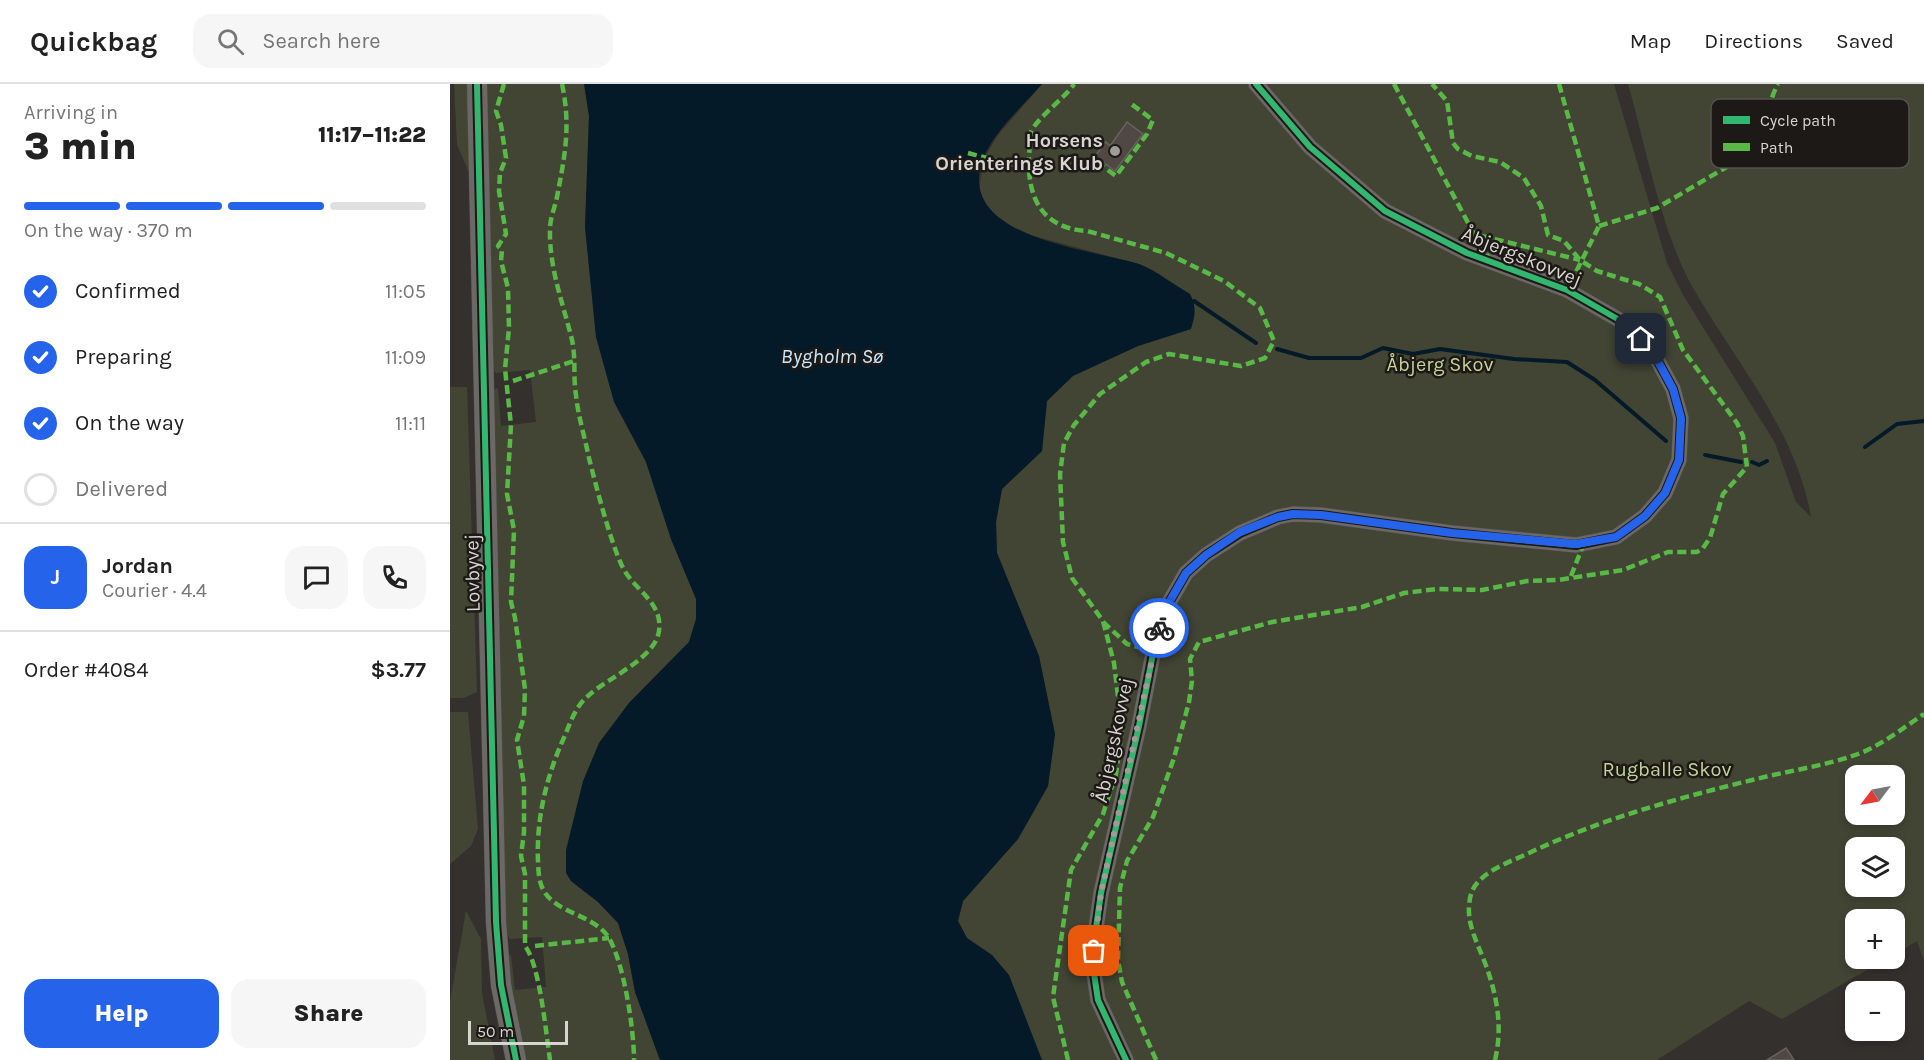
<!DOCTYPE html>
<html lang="en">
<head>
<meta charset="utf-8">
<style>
  body { margin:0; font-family:Karla,sans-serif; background:#f6f6f6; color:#222; height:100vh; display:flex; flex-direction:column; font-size:22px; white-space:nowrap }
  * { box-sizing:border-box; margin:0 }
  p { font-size:20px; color:#767676 }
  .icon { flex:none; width:33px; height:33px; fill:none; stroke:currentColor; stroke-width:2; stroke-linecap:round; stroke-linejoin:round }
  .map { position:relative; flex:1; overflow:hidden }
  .side { display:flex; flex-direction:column; background:#fff; width:450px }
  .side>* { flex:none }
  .needle { width:39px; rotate:238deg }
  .controls { position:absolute; left:1395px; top:681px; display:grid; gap:12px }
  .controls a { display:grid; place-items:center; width:60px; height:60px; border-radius:12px; background:#fff; box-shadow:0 3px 9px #0003; font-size:30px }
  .scale { position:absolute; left:18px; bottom:15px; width:100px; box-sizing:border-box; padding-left:6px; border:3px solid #d8d4d0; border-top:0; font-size:16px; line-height:21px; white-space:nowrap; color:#d8d4d0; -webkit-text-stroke:4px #1c1916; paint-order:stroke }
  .pin { position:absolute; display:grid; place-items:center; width:51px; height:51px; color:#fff; margin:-26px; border-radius:12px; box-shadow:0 3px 9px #0006 }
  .courier { position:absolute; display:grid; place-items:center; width:60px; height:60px; margin:-30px; border:4px solid #2563eb; border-radius:50%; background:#fff; color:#222; box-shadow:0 2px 8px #0007 }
  .overview em { font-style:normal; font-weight:800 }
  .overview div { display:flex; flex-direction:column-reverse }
  .overview { display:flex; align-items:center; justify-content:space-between; height:102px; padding:0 24px }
  h1 { font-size:39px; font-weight:800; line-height:45px }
  .bar { display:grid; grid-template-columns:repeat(4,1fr); gap:9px 6px; align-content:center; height:72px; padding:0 24px }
  .bar i { height:8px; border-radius:4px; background:#e0e0e0 }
  .bar .selected { background:#2563eb }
  .bar p { grid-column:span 4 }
  .line { display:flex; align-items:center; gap:15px; padding:0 24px; border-top:2px solid #e0e0e0 }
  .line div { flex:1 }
  .round { display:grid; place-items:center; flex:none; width:63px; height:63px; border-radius:18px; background:#f6f6f6 }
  ol { padding:0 24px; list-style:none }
  li { display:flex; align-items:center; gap:18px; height:66px }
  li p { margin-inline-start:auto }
  li .icon { padding:6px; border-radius:50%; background:#2563eb; color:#fff; stroke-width:4 }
  li:last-child { color:#767676 }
  li i { width:33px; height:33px; border:3px solid #e0e0e0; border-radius:50% }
  .action { display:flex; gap:12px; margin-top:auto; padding:12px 24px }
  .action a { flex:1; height:69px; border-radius:18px; background:#2563eb; color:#fff; font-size:24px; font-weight:800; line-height:69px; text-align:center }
  .action a+a { background:#f6f6f6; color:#222 }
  header { display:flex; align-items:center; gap:36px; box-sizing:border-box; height:84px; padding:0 30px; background:#fff; border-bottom:2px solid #e0e0e0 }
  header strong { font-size:28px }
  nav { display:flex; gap:33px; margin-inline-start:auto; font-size:21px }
  .search { width:420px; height:54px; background:#f6f6f6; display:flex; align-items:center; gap:15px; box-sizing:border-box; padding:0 21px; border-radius:18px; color:#767676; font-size:22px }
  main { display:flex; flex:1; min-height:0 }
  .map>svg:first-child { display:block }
</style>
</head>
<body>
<header>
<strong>Quickbag</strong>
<div class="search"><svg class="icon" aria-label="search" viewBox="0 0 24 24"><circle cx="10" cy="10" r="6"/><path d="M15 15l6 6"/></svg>Search here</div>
<nav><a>Map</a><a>Directions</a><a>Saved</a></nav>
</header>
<main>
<section class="side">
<div class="overview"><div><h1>3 min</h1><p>Arriving in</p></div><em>11:17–11:22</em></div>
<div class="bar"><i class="selected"></i><i class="selected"></i><i class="selected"></i><i></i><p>On the way · 370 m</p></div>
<ol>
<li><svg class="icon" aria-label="check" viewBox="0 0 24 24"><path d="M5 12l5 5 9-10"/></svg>Confirmed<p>11:05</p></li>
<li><svg class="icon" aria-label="check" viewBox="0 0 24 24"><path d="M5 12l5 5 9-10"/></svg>Preparing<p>11:09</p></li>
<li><svg class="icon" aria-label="check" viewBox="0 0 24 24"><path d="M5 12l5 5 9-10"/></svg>On the way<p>11:11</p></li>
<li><i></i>Delivered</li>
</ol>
<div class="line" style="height:108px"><b class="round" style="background:#2563eb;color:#fff">J</b><div><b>Jordan</b><p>Courier · 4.4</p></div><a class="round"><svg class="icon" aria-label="chat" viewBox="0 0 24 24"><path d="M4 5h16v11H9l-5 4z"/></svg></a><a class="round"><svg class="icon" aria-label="phone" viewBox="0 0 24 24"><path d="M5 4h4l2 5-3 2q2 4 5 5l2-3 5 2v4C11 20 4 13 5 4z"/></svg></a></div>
<div class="line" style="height:78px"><div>Order #4084</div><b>$3.77</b></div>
<div class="action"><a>Help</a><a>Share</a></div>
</section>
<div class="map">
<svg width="1474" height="976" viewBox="0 0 1474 976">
  <rect width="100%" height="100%" fill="#34302d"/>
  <g fill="#424534" fill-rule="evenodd">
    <polygon points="4,0 134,0 139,32 135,143 146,253 181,348 196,378 221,455 246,515 246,535 239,558 179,619 149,659 121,797 148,818 168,839 178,870 185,908 210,976 72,976 55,873 61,871 65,906 96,903 92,853 60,855 55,848 47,441 41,306 48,304 51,342 86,338 80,286 46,289 42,284 39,134 7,61"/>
    <path d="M 592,0 L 1164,0 L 1217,179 L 1233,211 L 1325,359 L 1346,418 L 1361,433 C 1346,346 1286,279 1243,204 C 1211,147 1196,63 1178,0 L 1474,0 L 1474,877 L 1467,857 L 1445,870 L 1444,836 L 1406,836 L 1406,874 L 1436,875 L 1332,935 L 1299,917 L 1207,976 L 592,976 L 542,871 L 517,854 L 508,837 L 513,817 L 568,755 L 598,702 L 605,650 L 589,572 L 547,469 L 546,438 L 552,405 L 592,367 L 597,317 L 623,291 L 688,262 L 741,245 L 692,181 L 569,148 L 539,126 L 529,107 L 533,76 L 548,51 ZM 1406,692 L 1444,692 L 1444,730 L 1406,730 ZM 1406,764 L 1444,764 L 1444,802 L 1406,802 Z"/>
    <polygon points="0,303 17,303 27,608 14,614 0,614"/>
    <polygon points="0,628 18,628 28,745 21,762 0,780"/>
    <polygon points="16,827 31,855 32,909 45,976 0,976 0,917"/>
  </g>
  <path fill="#051a28" d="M 134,0 L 592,0 C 573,22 544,47 533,75 C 504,154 640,165 689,180 C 706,186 724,201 740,210 C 747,223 745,232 741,245 L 688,262 L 623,292 L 597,317 L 592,367 L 552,405 L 546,438 L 547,469 L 589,572 L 605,650 L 598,702 L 568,755 L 513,817 L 508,837 L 517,854 L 542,871 L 559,891 L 592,976 L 210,976 L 185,908 L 178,870 L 168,839 L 148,818 L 121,797 L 116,789 L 116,766 L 133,697 L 149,659 L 179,619 L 239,558 L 246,535 L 246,515 L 221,455 L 196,378 L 164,318 L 146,253 L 135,143 L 139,32 Z"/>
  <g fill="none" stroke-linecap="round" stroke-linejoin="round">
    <g stroke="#051a28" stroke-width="4">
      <polyline points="744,217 806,259"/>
      <polyline points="827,265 859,274 911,274 933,264 963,270 990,265 1064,275 1117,278 1145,296 1216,357"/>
      <polyline points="1415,363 1447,340 1474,337"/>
      <polyline points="1255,371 1291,378"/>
      <polyline points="1302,378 1309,381 1317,377"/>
    </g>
  </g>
  <g fill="#4f4843" stroke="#676361" stroke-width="1.5">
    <polygon points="677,38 693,50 665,87 645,72 656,58 660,62"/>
    <polygon points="1336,964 1344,976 1317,976"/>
  </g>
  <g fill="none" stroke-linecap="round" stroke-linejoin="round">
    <defs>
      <polyline id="minor" points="676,976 648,916 643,883 645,851 651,809 689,642 706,554 717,522 736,489 756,471 790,449 828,433 843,430 871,431 1002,449 1126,461 1166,453 1195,432 1215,409 1229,376 1231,334 1223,305 1204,270 1178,241 1117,206 1017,169 935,127 860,63 806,0"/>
      <polyline id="tertiary" points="27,0 46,838 51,901 66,976"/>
    </defs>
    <use href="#minor" stroke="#514d4b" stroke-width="16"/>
    <use href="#tertiary" stroke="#514d4b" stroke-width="21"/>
    <use href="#minor" stroke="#6b6866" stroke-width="15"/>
    <use href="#tertiary" stroke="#6b6866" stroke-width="20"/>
    <g stroke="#58b947" stroke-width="4.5" stroke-dasharray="9 4.5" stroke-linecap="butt">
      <path d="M 54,0 L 46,27 L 51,41 L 56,74 L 50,89 L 49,107 L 56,150 L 48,162 L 52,166 L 51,177 L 58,204 L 59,244 L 55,285 L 61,341 L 57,410 L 64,446 L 61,518 L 65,534 L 75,605 L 74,632 L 67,656 L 74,701 L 74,748 L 71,772 L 75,790 L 75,862 C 90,881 96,950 100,976"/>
      <path d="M 112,0 C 121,42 115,71 107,113 C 105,123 100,134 100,145 C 99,184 113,219 122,256 C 126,274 123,293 126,311 C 128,332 135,354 139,374 C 146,402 161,460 173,484 C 185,507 213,518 209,547 C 205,575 157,594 138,612 C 127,621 121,636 116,649 C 95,695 84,741 89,792 C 94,831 141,826 159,854 C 174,880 184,945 184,976"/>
      <polyline points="944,0 1024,150"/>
      <polyline points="1109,0 1149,142 1117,206"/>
      <polyline points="518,69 578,85"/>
      <polyline points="647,78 666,92 697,50 703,36 680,19"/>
      <path d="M 1149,142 L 1207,124 L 1302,68 C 1318,49 1316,21 1328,0"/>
      <polyline points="1041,178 1024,150 1130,176"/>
      <polyline points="63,297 124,277"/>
      <polyline points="1121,492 1134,459"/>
      <polyline points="653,538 677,560 703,567"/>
      <polyline points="85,862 159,854"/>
      <path d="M 618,976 L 603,913 L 621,786 L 653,730 L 666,690 L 672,646 L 664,579 L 653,537 L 622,494 L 613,458 L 610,390 L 614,359 L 624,341 L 650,310 L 696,278 L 719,270 L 791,282 L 815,274 L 824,257 L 810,224 L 774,197 L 716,169 L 637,147 C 591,144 577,113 579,71 C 580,64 579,54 581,48 C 586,35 615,14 624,0"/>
      <polyline points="706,976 672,898 668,876 670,804 677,777 703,733 724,674 739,618 742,597 740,575 749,558 822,538 912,523 954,509 987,505 1032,506 1077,497 1108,496 1173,486 1218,468 1247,468 1253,464 1260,454 1273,410 1297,383 1293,352 1287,339 1233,266 1210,213 1189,200 1147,187 1130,176 1114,157 1098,151 1091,122 1074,94 1050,78 1022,72 1008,65 1003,59 997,17 982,0"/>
      <path d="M 1045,976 C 1053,943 1047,911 1035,879 C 1026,855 1014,836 1021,810 C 1028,788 1060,778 1079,769 C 1151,735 1225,715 1302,696 C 1337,687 1375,682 1408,670 C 1432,661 1453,644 1474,630"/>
    </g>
    <defs>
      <g id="cycleway">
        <polyline points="27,0 46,838 51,901 66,976"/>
        <polyline points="676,976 648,916 643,883 645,851 651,809 689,642 706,554 717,522 736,489 756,471 790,449 828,433 843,430 871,431 1002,449 1126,461 1166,453 1195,432 1215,409 1229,376 1231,334 1223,305 1204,270 1178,241 1117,206 1017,169 935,127 860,63 806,0"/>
      </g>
    </defs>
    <use href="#cycleway" stroke="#1c1916" stroke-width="10"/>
    <use href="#cycleway" stroke="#33b770" stroke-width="6"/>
  </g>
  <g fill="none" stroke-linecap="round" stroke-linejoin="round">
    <polyline stroke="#9f9b97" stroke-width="6" stroke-dasharray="0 10.8" points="644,867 651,809 709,544"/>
    <polyline stroke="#2563eb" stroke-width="8" points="709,544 717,522 736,489 756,471 790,448 828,433 843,430 871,431 1002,449 1126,460 1166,453 1195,432 1215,409 1229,376 1231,334 1223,305 1204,270 1191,255"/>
  </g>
  <circle fill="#9f9b97" stroke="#1c1916" stroke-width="2" cx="665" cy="67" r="6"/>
  <g text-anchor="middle" stroke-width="5" stroke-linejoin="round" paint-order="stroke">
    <g font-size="20" font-weight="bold" fill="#d8d4d0" stroke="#1c1916" text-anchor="end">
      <text x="653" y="63">Horsens<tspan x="653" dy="23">Orienterings Klub</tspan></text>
    </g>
    <g font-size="20" fill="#d8d4d0" stroke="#1c1916">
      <text transform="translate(1072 172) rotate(22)" y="7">Åbjergskovvej</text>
      <text transform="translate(22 489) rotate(-91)" y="7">Lovbyvej</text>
      <text transform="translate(663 656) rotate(-78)" y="7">Åbjergskovvej</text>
    </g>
    <g font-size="20" fill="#c4d299" stroke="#1c1916">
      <text x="990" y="287">Åbjerg Skov</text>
      <text x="1217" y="692">Rugballe Skov</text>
    </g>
    <g font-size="21" font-style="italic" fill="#c8e7fe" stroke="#1c1916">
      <text x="382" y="279">Bygholm Sø</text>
    </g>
  </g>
  <rect x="1261" y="15" width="198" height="69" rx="9" fill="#1c1916" stroke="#54514e" stroke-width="1.5"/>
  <rect x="1273" y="32" width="27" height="8" fill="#33b770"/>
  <rect x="1273" y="59" width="27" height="8" fill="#58b947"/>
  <g font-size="16" fill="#d8d4d0">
    <text x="1310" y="42">Cycle path</text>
    <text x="1310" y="69">Path</text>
  </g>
</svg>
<div class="controls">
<a><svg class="needle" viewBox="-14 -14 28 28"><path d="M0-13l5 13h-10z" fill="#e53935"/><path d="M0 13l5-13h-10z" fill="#767676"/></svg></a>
<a><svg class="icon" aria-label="layers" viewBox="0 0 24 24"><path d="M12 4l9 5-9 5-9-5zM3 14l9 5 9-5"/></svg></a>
<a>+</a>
<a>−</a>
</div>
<div class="scale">50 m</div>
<div class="pin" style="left:644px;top:867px;background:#ea580c"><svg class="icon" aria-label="bag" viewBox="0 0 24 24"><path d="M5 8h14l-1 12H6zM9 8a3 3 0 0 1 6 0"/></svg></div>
<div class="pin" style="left:1191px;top:255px;background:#1f2937"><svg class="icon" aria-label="home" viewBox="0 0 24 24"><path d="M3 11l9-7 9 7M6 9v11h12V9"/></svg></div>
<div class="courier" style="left:709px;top:544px"><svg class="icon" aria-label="bike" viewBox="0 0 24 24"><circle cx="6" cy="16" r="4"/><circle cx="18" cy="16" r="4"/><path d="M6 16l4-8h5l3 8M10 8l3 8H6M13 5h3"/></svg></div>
</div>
</main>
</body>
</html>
